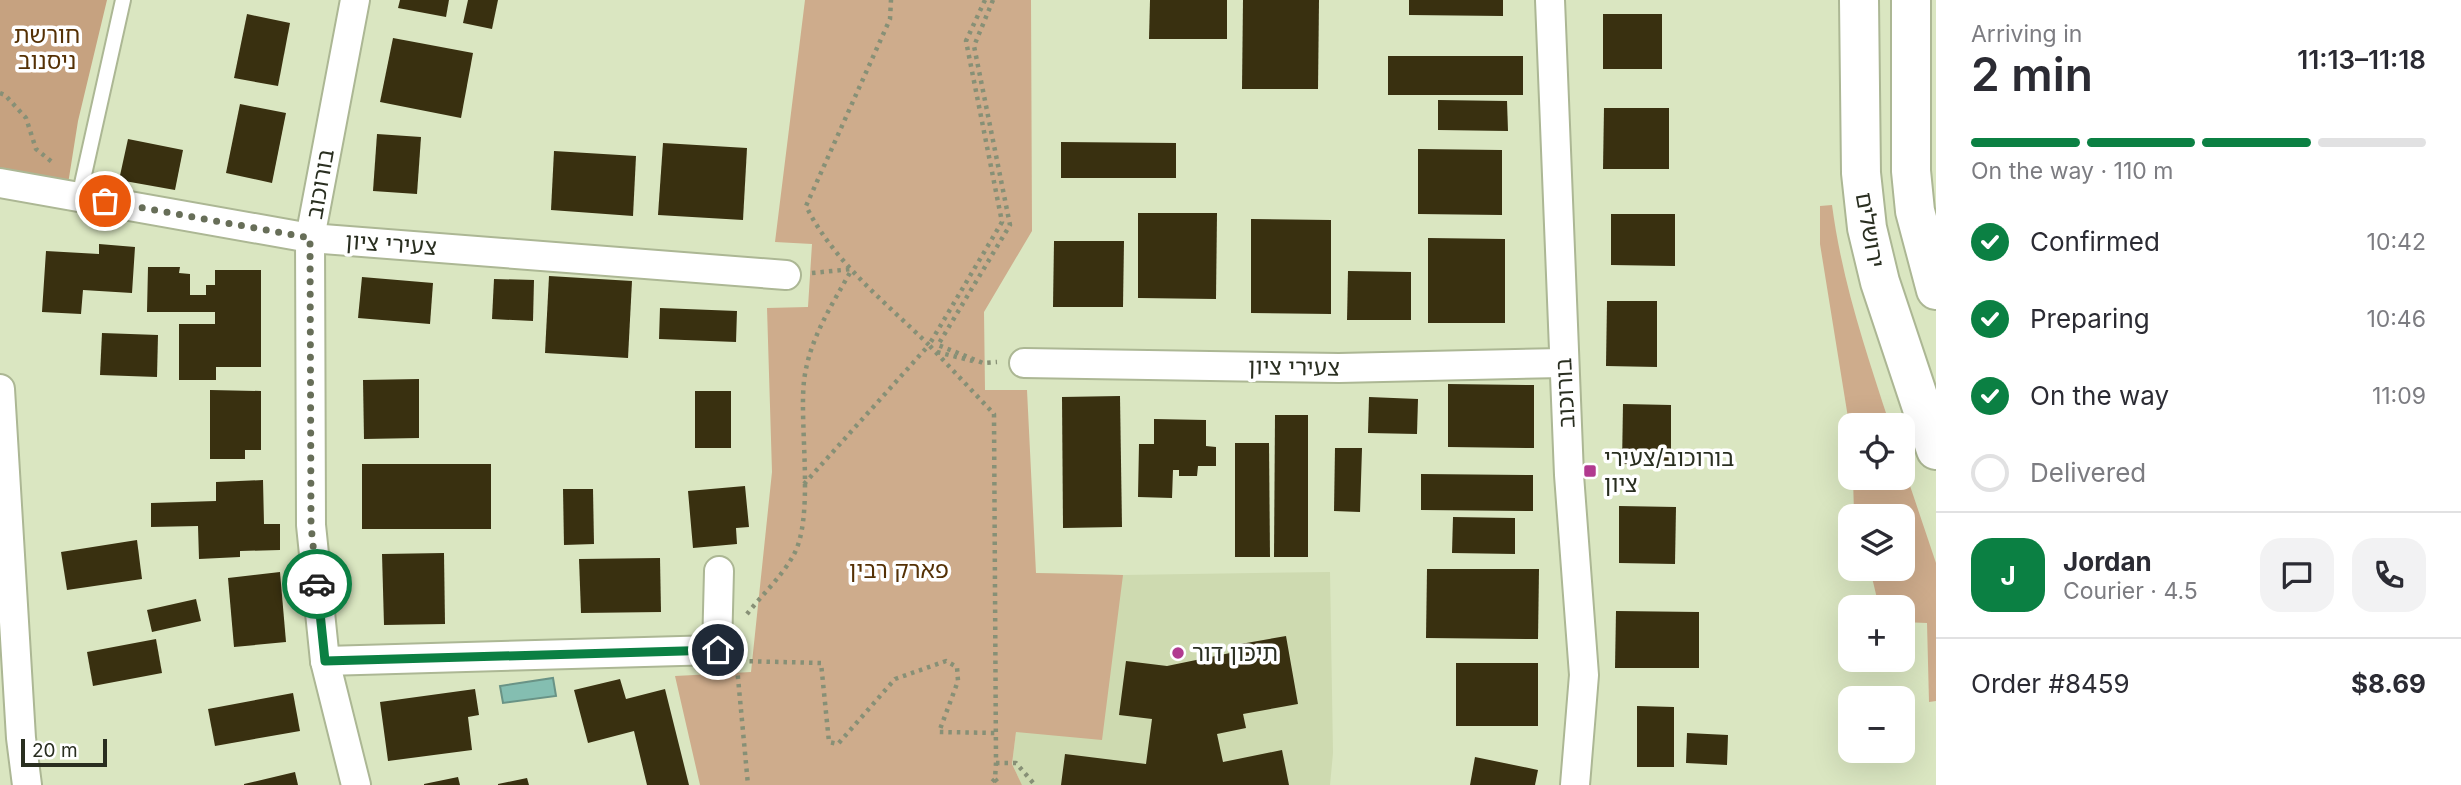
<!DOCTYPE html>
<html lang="en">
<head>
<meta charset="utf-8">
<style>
  body { margin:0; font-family:Inter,"Noto Sans Hebrew",sans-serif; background:#f2f2f3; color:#2b2b33; height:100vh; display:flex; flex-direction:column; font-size:26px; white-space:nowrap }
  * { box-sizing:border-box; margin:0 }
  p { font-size:23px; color:#7c7c81 }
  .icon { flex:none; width:38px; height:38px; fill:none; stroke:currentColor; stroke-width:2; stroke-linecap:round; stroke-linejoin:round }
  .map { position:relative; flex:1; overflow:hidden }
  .details { display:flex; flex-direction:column; background:#fff; width:525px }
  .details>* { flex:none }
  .fabs { position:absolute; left:1838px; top:413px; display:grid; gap:14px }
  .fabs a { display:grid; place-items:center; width:77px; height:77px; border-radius:14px; background:#fff; box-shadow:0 7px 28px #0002; font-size:35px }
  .scale { position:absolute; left:21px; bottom:18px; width:86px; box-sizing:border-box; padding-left:7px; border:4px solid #292e20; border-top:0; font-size:19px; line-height:24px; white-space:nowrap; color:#292e20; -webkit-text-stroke:5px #fff; paint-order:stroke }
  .pin { position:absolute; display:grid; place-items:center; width:60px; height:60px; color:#fff; margin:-30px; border:4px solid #fff; border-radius:50%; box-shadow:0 2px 7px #0007 }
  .courier { position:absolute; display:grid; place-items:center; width:70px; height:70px; margin:-35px; border:5px solid #0b8043; border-radius:50%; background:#fff; color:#222; box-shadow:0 2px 9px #0007 }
  .overview em { font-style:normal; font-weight:600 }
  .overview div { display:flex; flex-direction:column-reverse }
  .overview { display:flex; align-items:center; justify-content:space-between; height:119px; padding:0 35px }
  h1 { font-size:46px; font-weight:600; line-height:52px }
  .bar { display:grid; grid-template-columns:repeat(4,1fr); gap:10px 7px; align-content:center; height:84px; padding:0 35px }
  .bar i { height:9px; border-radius:5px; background:#e1e1e2 }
  .bar .active { background:#0b8043 }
  .bar p { grid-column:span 4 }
  .line { display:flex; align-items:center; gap:18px; padding:0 35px; border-top:2px solid #e1e1e2 }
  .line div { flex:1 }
  .round { display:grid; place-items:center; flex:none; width:74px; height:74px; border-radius:21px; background:#f2f2f3 }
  ol { padding:0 35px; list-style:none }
  li { display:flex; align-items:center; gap:21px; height:77px }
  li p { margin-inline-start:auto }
  li .icon { padding:7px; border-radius:50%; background:#0b8043; color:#fff; stroke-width:4 }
  li:last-child { color:#7c7c81 }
  li i { width:38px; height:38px; border:4px solid #e1e1e2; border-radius:50% }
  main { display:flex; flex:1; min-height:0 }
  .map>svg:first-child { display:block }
</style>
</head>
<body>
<main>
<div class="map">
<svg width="1936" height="785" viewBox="0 0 1936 785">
  <rect width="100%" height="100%" fill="#dae6c1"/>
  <polygon fill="#cedab0" points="1330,572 1333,753 1330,785 1022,785 1012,764 1036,573 1123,575"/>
  <g fill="#ceac8c">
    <polygon points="805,0 1031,0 1032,231 984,312 985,390 1027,390 1036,573 1123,575 1102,740 1016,732 1012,764 1022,785 700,785 675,676 751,672 772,472 767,308 808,307 812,244 775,242"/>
    <path d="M 1832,205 C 1842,281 1866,352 1890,425 L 1850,425 L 1850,430 L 1820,244 L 1820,206 Z"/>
    <polygon points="1902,462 1936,563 1936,701 1929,702 1927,623 1902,622 1902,607 1879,607 1870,569 1902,569 1902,516 1855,516 1854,513 1853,478 1902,478"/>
  </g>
  <polygon fill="#c6a280" points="0,0 107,0 78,121 68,184 0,170"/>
  <polygon fill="#84beb1" stroke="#699386" stroke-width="2" points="553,678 556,696 503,703 500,686"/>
  <g fill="#393010">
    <polygon points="400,0 449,0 446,17 398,8"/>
    <polygon points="468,0 498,0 492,29 463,23"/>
    <polygon points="1150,0 1227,0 1227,39 1149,39"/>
    <polygon points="1243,0 1319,0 1318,89 1242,89"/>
    <polygon points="1409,0 1503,0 1503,16 1409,15"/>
    <polygon points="247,14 290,23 278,86 234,78"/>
    <rect x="1603" y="14" width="59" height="55"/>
    <polygon points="393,38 473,53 461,118 380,102"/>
    <rect x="1388" y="56" width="135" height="39"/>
    <polygon points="1438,100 1507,101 1508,131 1438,130"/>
    <polygon points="240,104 286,113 272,183 226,173"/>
    <polygon points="1604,108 1669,108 1669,169 1603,169"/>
    <polygon points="377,134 421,137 417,194 373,191"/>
    <polygon points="128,139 183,150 175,190 119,180"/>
    <polygon points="1061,142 1176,143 1176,178 1061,178"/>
    <polygon points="663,143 747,148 743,220 658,215"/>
    <polygon points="1418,149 1502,150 1502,215 1418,214"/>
    <polygon points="554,151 636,156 633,216 551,210"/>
    <polygon points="1138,213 1217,213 1216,299 1138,298"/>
    <polygon points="1611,214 1675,214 1675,266 1611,265"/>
    <polygon points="1251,219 1331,220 1331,314 1251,313"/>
    <polygon points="1428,238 1505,239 1505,323 1428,323"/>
    <polygon points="1054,241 1124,241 1123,307 1053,307"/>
    <polygon points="99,244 135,247 132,293 83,290 81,314 42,312 46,251 99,254"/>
    <polygon points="148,267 180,267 179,273 190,274 190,295 206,295 206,285 215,285 215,270 261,270 261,367 216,367 216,380 179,380 179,324 215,324 215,312 147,312"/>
    <polygon points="1348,271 1411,272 1411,320 1347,320"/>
    <polygon points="549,276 632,281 628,358 545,353"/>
    <polygon points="362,277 433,283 430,324 358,318"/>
    <polygon points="494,279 534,280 533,321 492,319"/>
    <polygon points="1607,301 1657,301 1657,367 1606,366"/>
    <polygon points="660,308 737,311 736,342 659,339"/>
    <polygon points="102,333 158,335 157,377 100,375"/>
    <polygon points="419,379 419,438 364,439 363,380"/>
    <polygon points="1448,384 1534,385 1534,448 1448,447"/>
    <polygon points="210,390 261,391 261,450 245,450 245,459 210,459"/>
    <rect x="695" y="391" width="36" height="57"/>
    <polygon points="1120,396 1122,527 1063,528 1062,397"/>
    <polygon points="1369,397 1418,399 1417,434 1368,433"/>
    <polygon points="1623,404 1671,405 1671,465 1622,464"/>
    <polygon points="1275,415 1308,415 1308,557 1274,557"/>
    <polygon points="1154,419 1206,420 1206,446 1216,447 1216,466 1198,466 1197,476 1179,476 1179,470 1173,470 1172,498 1138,497 1139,444 1154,444"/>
    <polygon points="1235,443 1269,443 1270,557 1235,557"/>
    <polygon points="1335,448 1362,448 1360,512 1334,511"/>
    <rect x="362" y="464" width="129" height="65"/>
    <polygon points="1421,474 1533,475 1533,511 1421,510"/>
    <polygon points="263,480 264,524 280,524 280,550 240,551 240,557 199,559 198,526 151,527 151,503 216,501 216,482"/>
    <polygon points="745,486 749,527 736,528 737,544 693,548 688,491"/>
    <polygon points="563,489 593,489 594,544 564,545"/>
    <polygon points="1619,506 1676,507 1675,564 1619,563"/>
    <polygon points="1453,517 1515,518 1515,554 1452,553"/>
    <polygon points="137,540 142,579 67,590 61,552"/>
    <polygon points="444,553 445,624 384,625 382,554"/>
    <polygon points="660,558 661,612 581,613 579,559"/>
    <polygon points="1427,569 1539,569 1538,639 1426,638"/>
    <polygon points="280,572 286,642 234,647 228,578"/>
    <polygon points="196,599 201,621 152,632 147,610"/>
    <polygon points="1616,611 1699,612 1699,668 1615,668"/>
    <polygon points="1286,636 1298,704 1243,714 1246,728 1217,734 1223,762 1282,750 1289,785 1061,785 1065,754 1146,764 1152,719 1119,715 1126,661 1167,666 1230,653 1229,646"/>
    <polygon points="156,639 162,673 93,686 87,652"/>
    <rect x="1456" y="663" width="82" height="63"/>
    <polygon points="620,679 626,699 665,689 689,785 647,785 634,731 588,743 574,690"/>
    <polygon points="475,689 479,715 468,717 472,750 388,761 380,702"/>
    <polygon points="293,693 300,731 215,746 208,709"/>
    <polygon points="1637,706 1674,707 1674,767 1637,767"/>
    <polygon points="1687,733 1728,735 1727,765 1686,763"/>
    <polygon points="1475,757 1538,770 1535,785 1470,785"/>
    <polygon points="295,772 298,785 244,785 244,784"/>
    <polygon points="458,777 460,785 424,785 424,784"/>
    <polygon points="527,778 529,785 498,785 498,784"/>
  </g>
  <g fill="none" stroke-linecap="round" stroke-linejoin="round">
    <defs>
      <polyline id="service" points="79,197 123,0"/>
      <g id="minor">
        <polyline points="355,0 310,238 311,525 325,661 356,785"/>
        <polyline points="1550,0 1569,475 1584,675 1575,785"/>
        <polyline points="0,183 310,238 786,275"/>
        <polyline points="1024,363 1339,368 1563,363"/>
        <polyline points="0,389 21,738 27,785"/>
        <polyline points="325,661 717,650 719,571"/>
      </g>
      <g id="secondary">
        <polyline points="1859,0 1861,173 1867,228 1880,282 1936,450"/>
        <polyline points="1911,0 1911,171 1915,211 1936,290"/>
      </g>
    </defs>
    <use href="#service" stroke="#acb794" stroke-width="18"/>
    <use href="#minor" stroke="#acb794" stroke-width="32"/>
    <use href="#secondary" stroke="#acb794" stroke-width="42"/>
    <g stroke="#879076" stroke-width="4.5" stroke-dasharray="3.5 5" stroke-linecap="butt">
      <polyline points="985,0 966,41 1002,222 929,345 994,414 996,763 995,779 989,785"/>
      <polyline points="993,0 974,46 1010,225 938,345 983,363 997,362"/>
      <polyline points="0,93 5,95 26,118 36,149 52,162"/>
      <polyline points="812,273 852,269"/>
      <polyline points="937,352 973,361"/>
      <path d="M 804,484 L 929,345 C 885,302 833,261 806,206 L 890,19 L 891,0"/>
      <path d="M 747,614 C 762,595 782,576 793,556 C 815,519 799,427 804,381 C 809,339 832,305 852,269"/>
      <polyline points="741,661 821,663 829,742 838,744 895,679 946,661 957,667 958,681 939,732 996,733"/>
      <polyline points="737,667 748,785"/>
      <polyline points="996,763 1016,763 1035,785"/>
      <polyline points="995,779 1000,785"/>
    </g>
    <use href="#service" stroke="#fff" stroke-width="14"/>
    <use href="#minor" stroke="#fff" stroke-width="28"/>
    <use href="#secondary" stroke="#fff" stroke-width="38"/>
  </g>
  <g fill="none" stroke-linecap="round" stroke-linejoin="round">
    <polyline stroke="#676e58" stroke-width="7" stroke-dasharray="0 12.6" points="105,201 310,238 311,525 317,584"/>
    <polyline stroke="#0b8043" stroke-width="9" points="317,584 325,661 718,650"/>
  </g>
  <g fill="#b13a8f" stroke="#fff" stroke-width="2.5">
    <rect x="1583" y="464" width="14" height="14" rx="3.5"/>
    <circle cx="1178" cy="653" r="7"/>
  </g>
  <g text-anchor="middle" stroke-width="7" stroke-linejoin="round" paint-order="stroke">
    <g font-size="23" fill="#553105" stroke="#fff">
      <text x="47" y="43">חורשת<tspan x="47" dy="26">ניסנוב</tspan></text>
      <text x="899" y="578">פארק רבין</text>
    </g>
    <g font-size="23" fill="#292e20" stroke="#fff">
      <text transform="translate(320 184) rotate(-80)" y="8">בורוכוב</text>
      <text transform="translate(1870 230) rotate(80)" y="8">ירושלים</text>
      <text transform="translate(391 244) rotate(4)" y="8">צעירי ציון</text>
      <text transform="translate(1294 367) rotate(1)" y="8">צעירי ציון</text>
      <text transform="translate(1565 393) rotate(-93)" y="8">בורוכוב</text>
    </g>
    <g font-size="23" fill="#292e20" stroke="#fff" text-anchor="start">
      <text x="1604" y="466">בורוכוב/צעירי<tspan x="1604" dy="26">ציון</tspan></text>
      <text x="1192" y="661">תיכון דור</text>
    </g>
  </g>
</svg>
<div class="fabs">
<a><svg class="icon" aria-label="locate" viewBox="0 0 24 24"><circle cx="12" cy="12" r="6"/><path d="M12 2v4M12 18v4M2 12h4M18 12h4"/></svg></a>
<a><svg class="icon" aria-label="layers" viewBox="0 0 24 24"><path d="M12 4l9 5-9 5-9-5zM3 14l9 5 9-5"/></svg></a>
<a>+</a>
<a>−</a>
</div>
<div class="scale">20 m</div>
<div class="pin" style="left:105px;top:201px;background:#ea580c"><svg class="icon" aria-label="bag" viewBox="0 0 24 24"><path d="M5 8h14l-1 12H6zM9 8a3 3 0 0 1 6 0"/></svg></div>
<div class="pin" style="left:718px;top:650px;background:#1f2937"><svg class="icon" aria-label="home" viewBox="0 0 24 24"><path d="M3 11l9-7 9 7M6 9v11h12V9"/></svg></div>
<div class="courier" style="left:317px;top:584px"><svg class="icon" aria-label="car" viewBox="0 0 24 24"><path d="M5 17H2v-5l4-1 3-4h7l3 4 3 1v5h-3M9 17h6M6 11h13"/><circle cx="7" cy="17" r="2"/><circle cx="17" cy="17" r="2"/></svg></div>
</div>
<section class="details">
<div class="overview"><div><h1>2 min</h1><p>Arriving in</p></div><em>11:13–11:18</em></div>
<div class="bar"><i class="active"></i><i class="active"></i><i class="active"></i><i></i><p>On the way · 110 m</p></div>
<ol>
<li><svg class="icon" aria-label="check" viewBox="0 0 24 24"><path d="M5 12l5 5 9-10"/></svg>Confirmed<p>10:42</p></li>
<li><svg class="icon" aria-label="check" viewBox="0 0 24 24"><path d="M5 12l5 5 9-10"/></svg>Preparing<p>10:46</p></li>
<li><svg class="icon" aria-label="check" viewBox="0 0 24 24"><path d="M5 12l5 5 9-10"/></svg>On the way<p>11:09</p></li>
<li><i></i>Delivered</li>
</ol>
<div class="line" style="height:126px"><b class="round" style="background:#0b8043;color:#fff">J</b><div><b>Jordan</b><p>Courier · 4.5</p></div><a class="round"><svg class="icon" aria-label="chat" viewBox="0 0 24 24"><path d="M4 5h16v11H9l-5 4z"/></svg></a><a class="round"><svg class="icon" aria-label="phone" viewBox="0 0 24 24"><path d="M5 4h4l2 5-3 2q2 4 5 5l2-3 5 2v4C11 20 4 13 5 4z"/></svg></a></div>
<div class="line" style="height:91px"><div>Order #8459</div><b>$8.69</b></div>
</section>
</main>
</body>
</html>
